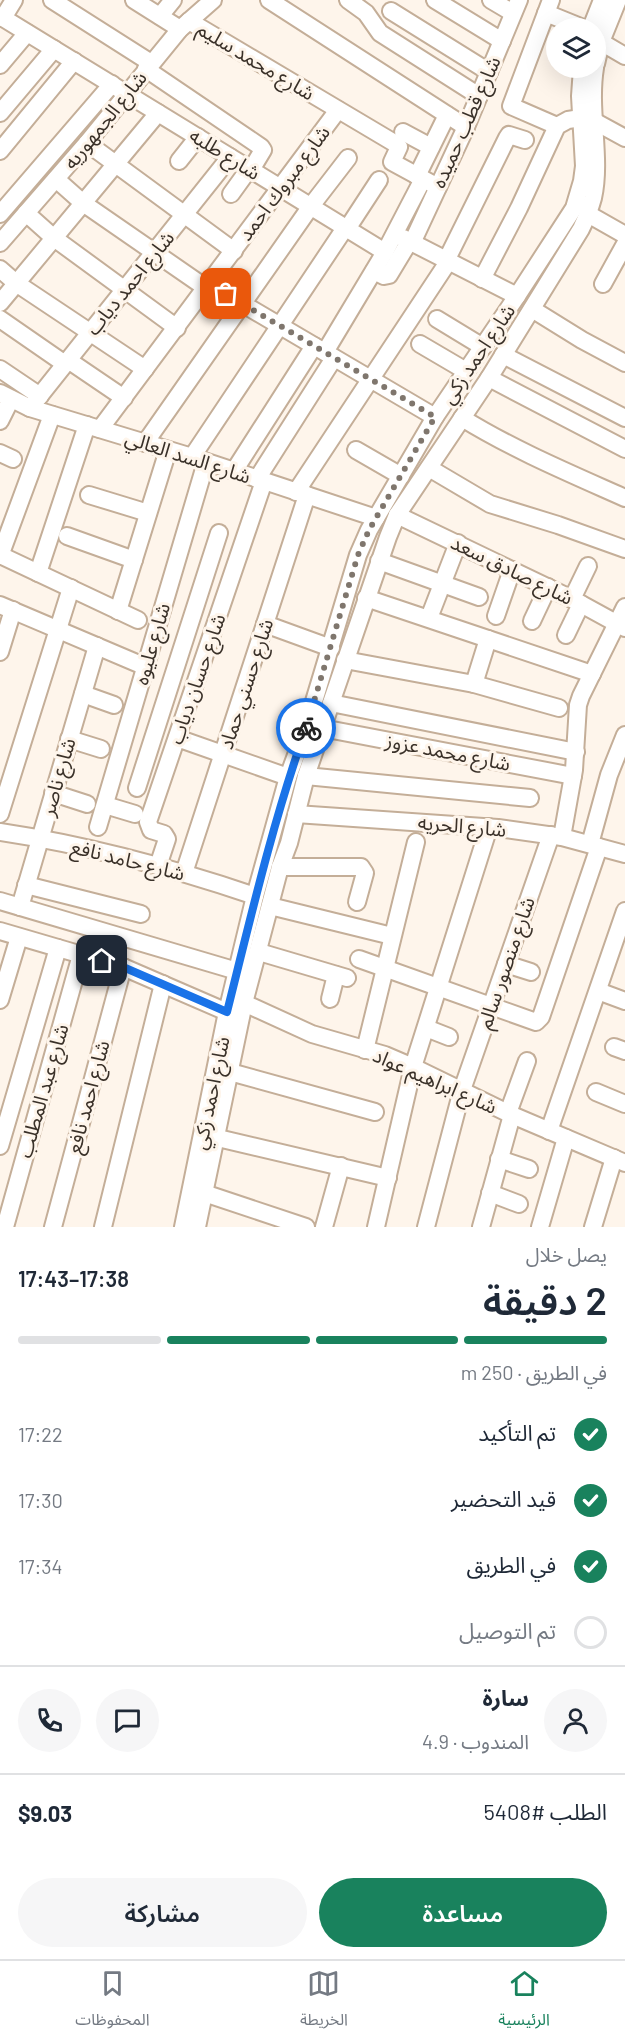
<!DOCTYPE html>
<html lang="ar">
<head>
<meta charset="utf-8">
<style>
  body { margin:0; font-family:Barlow,"Noto Sans Arabic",sans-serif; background:#f6f6f7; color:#1f2937; direction:rtl; height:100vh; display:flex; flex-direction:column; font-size:22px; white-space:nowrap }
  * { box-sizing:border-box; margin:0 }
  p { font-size:20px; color:#747a83 }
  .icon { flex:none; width:33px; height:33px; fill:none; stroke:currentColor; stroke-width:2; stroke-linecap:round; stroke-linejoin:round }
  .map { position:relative; height:1227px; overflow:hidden; direction:ltr }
  .side { display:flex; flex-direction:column; background:#fff; flex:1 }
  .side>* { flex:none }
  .controls { position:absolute; left:546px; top:18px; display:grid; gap:12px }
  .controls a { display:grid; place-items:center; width:60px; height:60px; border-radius:50%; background:#fff; box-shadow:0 6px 24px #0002; font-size:30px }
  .pin { position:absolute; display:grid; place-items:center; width:51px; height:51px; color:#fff; margin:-26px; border-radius:12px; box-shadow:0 3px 9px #0006 }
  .courier { position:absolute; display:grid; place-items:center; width:60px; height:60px; margin:-30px; border:4px solid #1a73e8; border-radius:50%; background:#fff; color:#222; box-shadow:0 2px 8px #0007 }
  .overview em { font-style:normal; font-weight:600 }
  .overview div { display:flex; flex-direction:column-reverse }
  .overview { display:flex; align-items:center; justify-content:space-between; height:102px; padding:0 18px }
  h1 { font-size:39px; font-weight:600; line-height:45px }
  .bar { display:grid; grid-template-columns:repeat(4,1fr); gap:9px 6px; align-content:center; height:72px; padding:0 18px }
  .bar i { height:8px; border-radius:4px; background:#e0e1e3 }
  .bar .on { background:#19825d }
  .bar p { grid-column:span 4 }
  .line { display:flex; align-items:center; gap:15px; padding:0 18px; border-top:2px solid #e0e1e3 }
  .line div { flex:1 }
  .round { display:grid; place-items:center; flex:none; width:63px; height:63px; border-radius:32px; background:#f6f6f7 }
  ol { padding:0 18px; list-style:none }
  li { display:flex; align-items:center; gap:18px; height:66px }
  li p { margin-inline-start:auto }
  li .icon { padding:6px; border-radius:50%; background:#19825d; color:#fff; stroke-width:4 }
  li:last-child { color:#747a83 }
  li i { width:33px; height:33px; border:3px solid #e0e1e3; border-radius:50% }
  .primary-button { display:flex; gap:12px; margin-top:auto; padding:12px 18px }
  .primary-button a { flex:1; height:69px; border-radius:36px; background:#19825d; color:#fff; font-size:24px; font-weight:600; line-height:69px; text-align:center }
  .primary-button a+a { background:#f6f6f7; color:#1f2937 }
  .tab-bar { display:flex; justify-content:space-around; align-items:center; height:84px; border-top:2px solid #e0e1e3; background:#fff; font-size:16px; color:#747a83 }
  .tab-bar a { display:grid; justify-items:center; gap:3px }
  .tab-bar .on { color:#19825d }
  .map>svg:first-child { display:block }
</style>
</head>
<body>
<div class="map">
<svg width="625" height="1227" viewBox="0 0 625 1227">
  <rect width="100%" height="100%" fill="#fef5eb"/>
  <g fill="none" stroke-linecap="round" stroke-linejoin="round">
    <defs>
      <g id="minor">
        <polyline points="52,0 151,63"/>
        <polyline points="134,0 180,29"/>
        <polyline points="269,0 466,127"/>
        <polyline points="348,0 366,13 380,33 479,96"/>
        <polyline points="435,0 502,41"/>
        <polyline points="491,0 513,13"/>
        <polyline points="551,0 511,106 557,126"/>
        <polyline points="391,11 489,72"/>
        <polyline points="546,13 583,28"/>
        <polyline points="0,16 385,252"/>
        <polyline points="160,16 173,0"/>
        <polyline points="3,18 14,0"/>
        <polyline points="189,21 396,144 399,147 392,162 438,187"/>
        <polyline points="591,28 602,0"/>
        <polyline points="601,42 625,56"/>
        <polyline points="596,64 601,42 618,0"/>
        <polyline points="0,65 27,33"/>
        <polyline points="146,69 261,147 263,150 251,170"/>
        <polyline points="0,113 54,49"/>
        <polyline points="592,120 625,138"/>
        <polyline points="403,132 431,147"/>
        <polyline points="87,143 234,251"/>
        <polyline points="0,151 74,61"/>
        <polyline points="179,161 198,137"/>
        <polyline points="417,176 447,115"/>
        <polyline points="56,179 83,203 206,288"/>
        <polyline points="231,194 249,169"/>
        <polyline points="26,213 54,238 177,328"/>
        <polyline points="0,214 112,84"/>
        <polyline points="588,214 625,235"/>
        <polyline points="347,229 379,180"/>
        <polyline points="403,238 517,296"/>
        <polyline points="0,243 87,143 180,29 213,0"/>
        <polyline points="412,243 466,127 519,0"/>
        <polyline points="446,261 507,138 509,135 525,140"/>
        <polyline points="0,269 16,283 145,369"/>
        <polyline points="374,271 384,276 389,275 409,242"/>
        <polyline points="482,279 519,208 557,126 568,120 581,118"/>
        <polyline points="209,284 435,417"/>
        <polyline points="603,284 625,244"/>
        <polyline points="0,303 158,113"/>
        <polyline points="532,309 582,340 625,363"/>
        <polyline points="0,319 65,364"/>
        <polyline points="437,319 483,347"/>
        <polyline points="420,344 466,371"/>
        <polyline points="325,352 385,252 423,179"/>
        <polyline points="503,355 625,418"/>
        <polyline points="68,360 124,398"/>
        <polyline points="0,369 40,396"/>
        <polyline points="489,378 625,449"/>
        <polyline points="0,393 30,408 192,457 376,518"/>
        <polyline points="30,408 230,157"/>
        <path d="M 462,418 C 514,450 569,473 625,498"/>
        <polyline points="0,421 11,399"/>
        <polyline points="100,429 338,110"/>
        <polyline points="145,443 311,206 348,158"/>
        <polyline points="356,450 401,476"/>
        <polyline points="0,453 13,459"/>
        <polyline points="192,457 345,228"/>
        <polyline points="429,468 490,504 558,525 625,549"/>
        <polyline points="234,471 314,346"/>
        <polyline points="257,479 334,358"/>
        <polyline points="296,492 448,262"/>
        <polyline points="89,495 148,513"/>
        <polyline points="397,515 572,599 625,628"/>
        <polyline points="67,536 134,560"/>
        <polyline points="0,555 138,620"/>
        <polyline points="0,556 52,415"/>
        <polyline points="379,561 479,597"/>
        <polyline points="38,573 87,425"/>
        <polyline points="366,598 592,674"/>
        <polyline points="572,599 588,566"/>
        <polyline points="0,605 146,667"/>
        <polyline points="118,611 168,450"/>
        <polyline points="496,616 512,570"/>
        <polyline points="429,618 458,543"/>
        <polyline points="532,621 548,587"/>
        <polyline points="265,624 331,648"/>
        <polyline points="566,635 581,604"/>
        <polyline points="0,652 13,610"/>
        <polyline points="345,660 474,684 559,708"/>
        <polyline points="474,684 488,639"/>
        <polyline points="83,694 114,705"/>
        <polyline points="331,703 576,752"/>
        <polyline points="322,728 573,776"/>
        <polyline points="177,738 288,777"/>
        <polyline points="69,739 101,749"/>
        <polyline points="306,776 530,798"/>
        <polyline points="137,788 219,533"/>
        <polyline points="53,793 87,804"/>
        <polyline points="105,805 135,814"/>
        <polyline points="0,814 71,588"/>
        <polyline points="296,814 498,828 562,837 625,854"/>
        <polyline points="98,827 206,462"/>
        <path d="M 0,832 C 87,845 172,868 255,896"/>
        <polyline points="562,837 574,770 578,705 581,696 625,607"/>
        <polyline points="590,844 609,775 625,735"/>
        <polyline points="158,866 167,839 164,834 151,830 148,822 264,481"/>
        <polyline points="280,867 361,867 365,873 357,902"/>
        <polyline points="184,873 307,495"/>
        <polyline points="26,885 141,914"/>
        <polyline points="0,901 237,971"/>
        <polyline points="270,906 392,936"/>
        <polyline points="20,907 97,646"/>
        <polyline points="0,931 123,967 227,1012"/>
        <polyline points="259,952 347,978"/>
        <polyline points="359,959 536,1022 541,1017 599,847"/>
        <polyline points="506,964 531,972"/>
        <polyline points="598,991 625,1001"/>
        <polyline points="330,999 336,975"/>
        <polyline points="0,1000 19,937"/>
        <polyline points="244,1003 312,1034 385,1055 413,1067 512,1115 625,1163"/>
        <polyline points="426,1028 449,1037"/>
        <polyline points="614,1047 625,1051"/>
        <polyline points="365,1050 416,842"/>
        <polyline points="230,1072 375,1112"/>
        <polyline points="596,1092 625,1104"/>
        <polyline points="508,1113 527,1061"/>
        <polyline points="549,1131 625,911"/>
        <polyline points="205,1135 388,1178"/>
        <polyline points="0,1146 58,948"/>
        <polyline points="499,1159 529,1169"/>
        <polyline points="204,1193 306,1227"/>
        <polyline points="490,1193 519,1204"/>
        <polyline points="5,1227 81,955"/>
        <polyline points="53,1227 123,967"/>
        <polyline points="103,1227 163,984"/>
        <polyline points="183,1227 227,1012 255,896 288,777 306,728 358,555 369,530 435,417 517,296 574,208 582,181 584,166 580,96 582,68"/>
        <path d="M 197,1227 L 244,1003 L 280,867 L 289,843 L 306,776 L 388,537 L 397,515 L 489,378 L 581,229 C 586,219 590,209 593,198 C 602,158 588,111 595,68"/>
        <polyline points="324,1227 341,1166"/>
        <polyline points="376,1227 413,1067 489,827"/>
        <polyline points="426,1227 462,1090 551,835"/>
        <polyline points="481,1227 512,1115"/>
        <polyline points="540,1227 566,1138"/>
        <polyline points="593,1227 614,1158"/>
      </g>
    </defs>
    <use href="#minor" stroke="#c4ae98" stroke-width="20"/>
    <use href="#minor" stroke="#fff" stroke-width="16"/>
  </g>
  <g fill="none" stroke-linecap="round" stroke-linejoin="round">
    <polyline stroke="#7f766d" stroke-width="6" stroke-dasharray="0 10.8" points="226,294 435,417 369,530 358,555 306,728"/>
    <path stroke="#1a73e8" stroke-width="8" d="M 102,961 L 123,967 L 227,1012 C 251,916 273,821 306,728"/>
  </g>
  <g text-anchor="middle" stroke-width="6" stroke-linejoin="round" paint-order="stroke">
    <g font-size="20" fill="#3a3129" stroke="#fef5eb">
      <text transform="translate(256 61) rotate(31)" y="7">شارع محمد سليم</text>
      <text transform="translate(105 120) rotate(-51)" y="7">شارع الجمهوريه</text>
      <text transform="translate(466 122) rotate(-66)" y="7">شارع قطب حميده</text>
      <text transform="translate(225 154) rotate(32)" y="7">شارع طلبه</text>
      <text transform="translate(284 183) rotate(-53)" y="7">شارع مبروك احمد</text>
      <text transform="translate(130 283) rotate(-51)" y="7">شارع احمد دياب</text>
      <text transform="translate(478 354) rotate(-56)" y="7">شارع احمد زكي</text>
      <text transform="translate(188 457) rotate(18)" y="7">شارع السد العالي</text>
      <text transform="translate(512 570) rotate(26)" y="7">شارع صادق سعد</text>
      <text transform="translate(152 644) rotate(-74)" y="7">شارع عليوه</text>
      <text transform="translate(197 679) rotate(-71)" y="7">شارع حسان دياب</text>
      <text transform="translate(246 684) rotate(-72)" y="7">شارع حسني حماد</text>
      <text transform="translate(448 752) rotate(11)" y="7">شارع محمد عزوز</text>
      <text transform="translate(58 777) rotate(-74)" y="7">شارع ناصر</text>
      <text transform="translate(462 826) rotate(5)" y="7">شارع الحريه</text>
      <text transform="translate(128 860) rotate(14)" y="7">شارع حامد نافع</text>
      <text transform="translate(506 963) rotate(-71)" y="7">شارع منصور سالم</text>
      <text transform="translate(435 1081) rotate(24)" y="7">شارع ابراهيم عواد</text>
      <text transform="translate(43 1091) rotate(-74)" y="7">شارع عبد المطلب</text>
      <text transform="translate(211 1093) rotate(-78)" y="7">شارع احمد زكي</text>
      <text transform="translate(88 1097) rotate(-75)" y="7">شارع احمد نافع</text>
    </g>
  </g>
</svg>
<div class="controls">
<a><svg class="icon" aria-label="layers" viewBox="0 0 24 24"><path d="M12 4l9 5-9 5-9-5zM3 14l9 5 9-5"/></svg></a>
</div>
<div class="pin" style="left:226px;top:294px;background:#ea580c"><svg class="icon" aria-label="bag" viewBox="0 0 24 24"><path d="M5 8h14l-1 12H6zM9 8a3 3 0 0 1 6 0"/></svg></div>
<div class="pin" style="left:102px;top:961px;background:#1f2937"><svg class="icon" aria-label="home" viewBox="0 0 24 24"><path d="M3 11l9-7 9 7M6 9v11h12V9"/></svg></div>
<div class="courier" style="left:306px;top:728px"><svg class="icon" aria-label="bike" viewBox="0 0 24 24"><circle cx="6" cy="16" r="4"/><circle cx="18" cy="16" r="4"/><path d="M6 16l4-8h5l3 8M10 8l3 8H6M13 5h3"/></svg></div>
</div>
<section class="side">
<div class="overview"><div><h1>2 دقيقة</h1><p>يصل خلال</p></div><em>17:38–17:43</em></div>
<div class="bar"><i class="on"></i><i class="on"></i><i class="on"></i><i></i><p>في الطريق · 250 m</p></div>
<ol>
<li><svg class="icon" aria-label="check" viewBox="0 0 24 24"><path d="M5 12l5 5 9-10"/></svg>تم التأكيد<p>17:22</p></li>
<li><svg class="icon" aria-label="check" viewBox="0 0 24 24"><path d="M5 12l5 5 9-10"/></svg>قيد التحضير<p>17:30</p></li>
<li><svg class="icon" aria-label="check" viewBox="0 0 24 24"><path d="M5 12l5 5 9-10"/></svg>في الطريق<p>17:34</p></li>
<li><i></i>تم التوصيل</li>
</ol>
<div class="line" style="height:108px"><a class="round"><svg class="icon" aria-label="person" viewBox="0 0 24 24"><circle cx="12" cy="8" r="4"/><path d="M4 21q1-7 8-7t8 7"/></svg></a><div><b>سارة</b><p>المندوب · 4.9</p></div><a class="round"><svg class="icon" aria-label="chat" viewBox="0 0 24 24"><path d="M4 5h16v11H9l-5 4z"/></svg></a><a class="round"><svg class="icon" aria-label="phone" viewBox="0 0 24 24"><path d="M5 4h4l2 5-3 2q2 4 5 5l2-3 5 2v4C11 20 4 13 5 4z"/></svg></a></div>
<div class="line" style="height:78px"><div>الطلب #5408</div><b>$9.03</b></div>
<div class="primary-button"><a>مساعدة</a><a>مشاركة</a></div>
</section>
<nav class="tab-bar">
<a class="on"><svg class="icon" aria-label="home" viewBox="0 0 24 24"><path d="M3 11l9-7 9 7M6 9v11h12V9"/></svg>الرئيسية</a>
<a><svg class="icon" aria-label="map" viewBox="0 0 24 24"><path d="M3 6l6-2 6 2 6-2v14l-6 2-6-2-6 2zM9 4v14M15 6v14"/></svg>الخريطة</a>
<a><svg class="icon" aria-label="saved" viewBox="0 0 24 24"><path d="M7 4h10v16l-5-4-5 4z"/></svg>المحفوظات</a>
</nav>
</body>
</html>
